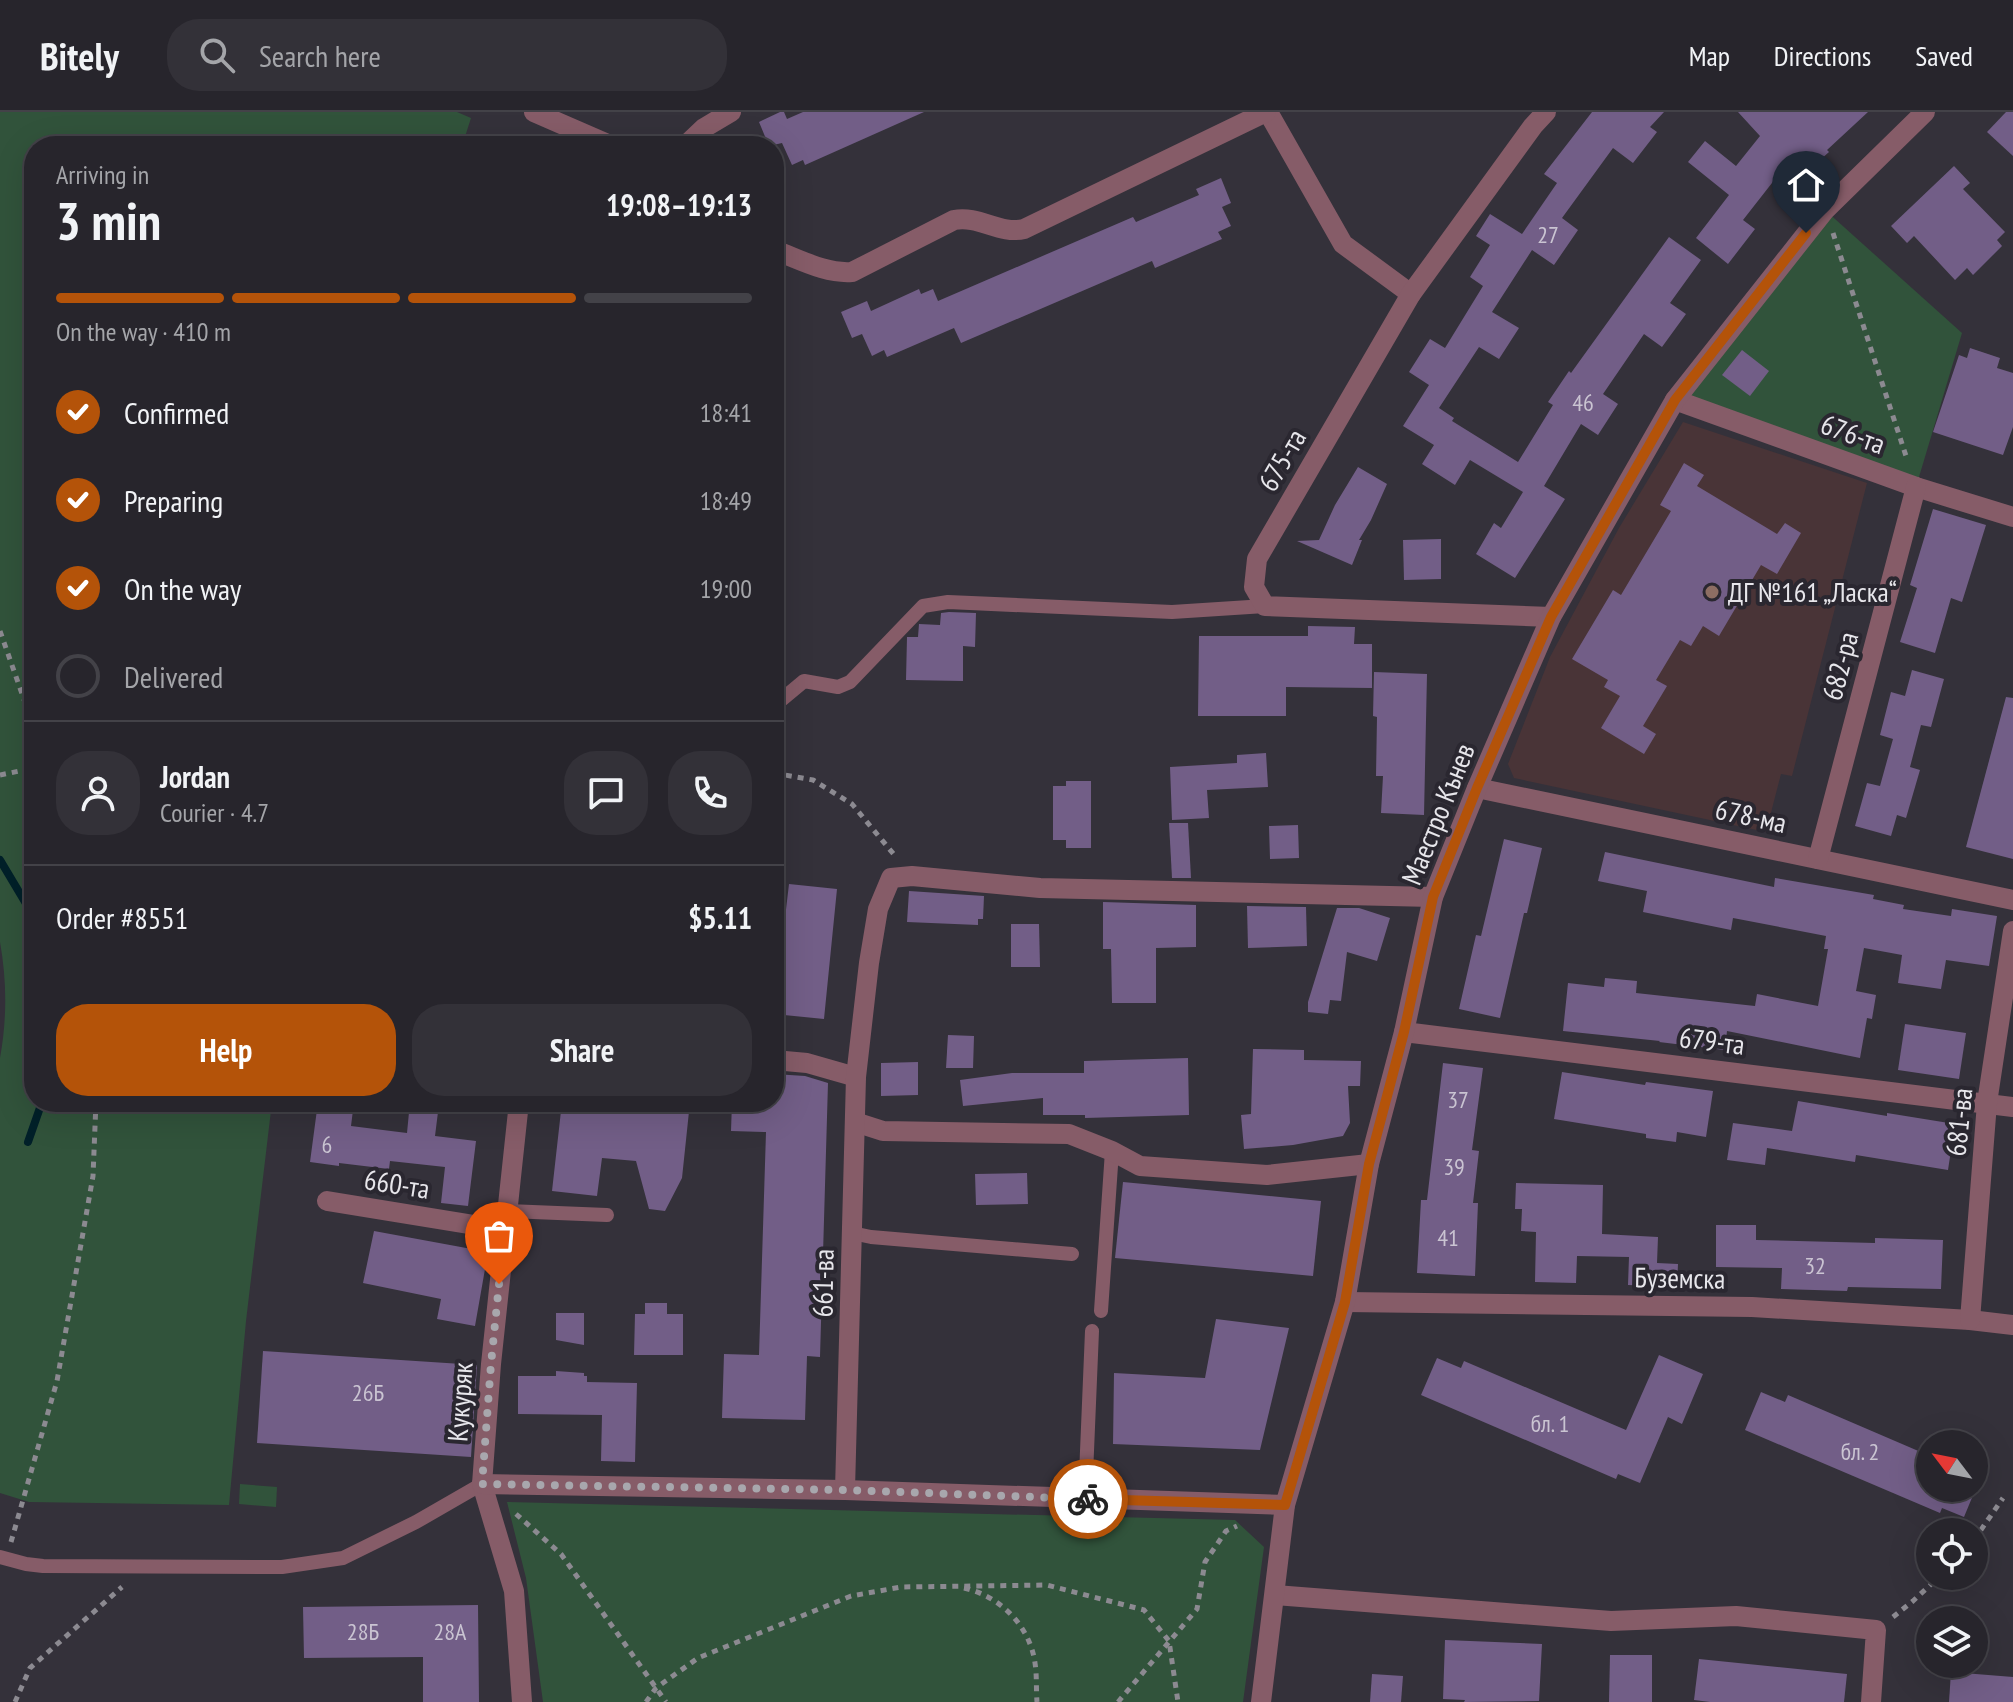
<!DOCTYPE html>
<html lang="en">
<head>
<meta charset="utf-8">
<style>
  body { margin:0; font-family:"PT Sans Narrow",sans-serif; background:#333138; color:#f1f3f6; height:100vh; display:flex; flex-direction:column; font-size:30px; white-space:nowrap }
  * { box-sizing:border-box; margin:0 }
  p { font-size:26px; color:#a4a5a9 }
  .icon { flex:none; width:44px; height:44px; fill:none; stroke:currentColor; stroke-width:2; stroke-linecap:round; stroke-linejoin:round }
  .map { position:relative; flex:1; overflow:hidden }
  .sheet { position:absolute; left:24px; top:24px; width:760px; height:976px; display:flex; flex-direction:column; background:#27252c; border-radius:32px; box-shadow:0 8px 32px #0002,0 0 0 2px #434248 }
  .sheet>* { flex:none }
  .needle { width:52px; rotate:302deg }
  .tools { position:absolute; left:1916px; top:1318px; display:grid; gap:16px }
  .tools a { display:grid; place-items:center; width:72px; height:72px; border-radius:50%; background:#27252c; box-shadow:0 8px 32px #0002,0 0 0 2px #434248; font-size:40px }
  .pin { position:absolute; display:grid; place-items:center; width:68px; height:68px; color:#fff; margin:-82px -34px; border-radius:50% 50% 50% 0; rotate:-45deg; box-shadow:0 0 8px #0007 }
  .pin .icon { rotate:45deg }
  .courier { position:absolute; display:grid; place-items:center; width:80px; height:80px; margin:-40px; border:6px solid #b45309; border-radius:50%; background:#fff; color:#222; box-shadow:0 2px 10px #0007 }
  .overview em { font-style:normal; font-weight:700 }
  .overview div { display:flex; flex-direction:column-reverse }
  .overview { display:flex; align-items:center; justify-content:space-between; height:136px; padding:0 32px }
  h1 { font-size:52px; font-weight:700; line-height:60px }
  .bar { display:grid; grid-template-columns:repeat(4,1fr); gap:12px 8px; align-content:center; height:96px; padding:0 32px }
  .bar i { height:10px; border-radius:6px; background:#434248 }
  .bar .selected { background:#b45309 }
  .bar p { grid-column:span 4 }
  .line { display:flex; align-items:center; gap:20px; padding:0 32px; border-top:2px solid #434248 }
  .line div { flex:1 }
  .round { display:grid; place-items:center; flex:none; width:84px; height:84px; border-radius:32px; background:#333138 }
  ol { padding:0 32px; list-style:none }
  li { display:flex; align-items:center; gap:24px; height:88px }
  li p { margin-inline-start:auto }
  li .icon { padding:8px; border-radius:50%; background:#b45309; color:#fff; stroke-width:4 }
  li:last-child { color:#a4a5a9 }
  li i { width:44px; height:44px; border:4px solid #434248; border-radius:50% }
  .primary-button { display:flex; gap:16px; margin-top:auto; padding:16px 32px }
  .primary-button a { flex:1; height:92px; border-radius:32px; background:#b45309; color:#fff; font-size:32px; font-weight:700; line-height:92px; text-align:center }
  .primary-button a+a { background:#333138; color:#f1f3f6 }
  header { display:flex; align-items:center; gap:48px; box-sizing:border-box; height:112px; padding:0 40px; background:#27252c; border-bottom:2px solid #434248 }
  header strong { font-size:38px }
  nav { display:flex; gap:44px; margin-inline-start:auto; font-size:28px }
  .search { width:560px; height:72px; background:#333138; display:flex; align-items:center; gap:20px; box-sizing:border-box; padding:0 28px; border-radius:32px; color:#a4a5a9; font-size:30px }
  .map>svg:first-child { display:block }
</style>
</head>
<body>
<header>
<strong>Bitely</strong>
<div class="search"><svg class="icon" aria-label="search" viewBox="0 0 24 24"><circle cx="10" cy="10" r="6"/><path d="M15 15l6 6"/></svg>Search here</div>
<nav><a>Map</a><a>Directions</a><a>Saved</a></nav>
</header>
<div class="map">
<svg width="2013" height="1590" viewBox="0 0 2013 1590">
  <rect width="100%" height="100%" fill="#34313a"/>
  <polygon fill="#493437" points="1683,310 1867,371 1792,664 1781,662 1766,720 1514,666 1508,652 1550,545 1619,416"/>
  <g fill="#31533b">
    <path d="M 0,0 L 457,0 L 471,6 L 462,34 L 34,34 L 34,990 L 272,990 L 246,1209 L 229,1393 L 29,1390 L 0,1381 L 0,946 C 7,907 7,870 0,830 Z"/>
    <polygon points="1825,98 1962,221 1916,375 1675,288"/>
    <polygon points="240,1372 277,1375 276,1395 239,1392"/>
    <polygon points="507,1390 1235,1408 1264,1435 1243,1590 543,1590 526,1466"/>
  </g>
  <g fill="none" stroke-linecap="round" stroke-linejoin="round">
    <g stroke="#012029" stroke-width="8">
      <polyline points="0,748 34,805"/>
      <polyline points="28,1030 42,990"/>
    </g>
  </g>
  <g fill="#725e87">
    <polygon points="780,0 784,0 787,7 803,0 924,0 805,53 803,48 792,53 782,31 769,34 759,10"/>
    <polygon points="1592,0 1664,0 1650,15 1657,20 1633,51 1613,36 1562,106 1578,118 1554,153 1532,138 1492,200 1519,216 1499,247 1479,235 1439,296 1454,306 1452,309 1518,350 1553,293 1548,290 1569,259 1571,261 1669,125 1701,148 1670,191 1686,202 1662,235 1644,222 1603,282 1618,292 1598,323 1581,312 1544,374 1565,387 1515,466 1476,442 1494,411 1501,416 1523,380 1470,348 1455,373 1422,352 1434,333 1403,314 1429,273 1409,260 1430,227 1445,236 1483,174 1470,165 1490,133 1476,124 1490,102 1522,122 1557,71 1544,62"/>
    <polygon points="1738,0 1868,0 1827,38 1829,40 1799,67 1786,53 1743,108 1755,117 1728,152 1696,126 1729,83 1688,50 1705,29 1736,54 1760,24"/>
    <polygon points="2006,0 2013,0 2013,44 1987,20"/>
    <polygon points="1954,54 1970,71 1963,77 2005,120 1997,128 2002,134 1973,163 1967,156 1955,168 1914,124 1907,131 1891,114"/>
    <polygon points="1221,66 1231,91 1222,95 1231,114 1218,120 1222,127 1155,156 1152,149 961,231 954,216 887,245 884,238 872,244 862,222 852,226 841,200 867,189 871,199 919,177 921,182 933,177 938,189 1133,105 1136,110 1199,83 1196,77"/>
    <polygon points="1970,236 2000,246 1997,256 2013,261 2013,315 2003,343 1933,320 1959,243 1967,246"/>
    <polygon points="1742,238 1769,259 1750,284 1722,263"/>
    <polygon points="1684,351 1704,363 1697,374 1777,422 1785,411 1801,421 1777,462 1761,453 1719,524 1703,514 1691,534 1680,528 1656,568 1667,574 1643,614 1656,622 1644,642 1601,616 1620,584 1604,575 1608,568 1572,547 1613,478 1621,483 1671,399 1660,393"/>
    <polygon points="1358,355 1387,372 1371,408 1359,428 1362,428 1352,453 1297,429 1319,428 1335,393"/>
    <polygon points="1933,397 1986,413 1962,490 1951,486 1935,541 1900,530 1917,476 1910,473"/>
    <polygon points="1441,427 1441,467 1404,468 1403,428"/>
    <polygon points="949,500 976,501 975,535 963,534 963,569 906,568 907,525 918,525 919,512 940,513 941,501"/>
    <polygon points="1308,514 1355,515 1354,532 1372,532 1372,576 1286,575 1286,604 1198,604 1199,524 1308,524"/>
    <polygon points="1912,558 1944,567 1931,615 1921,613 1910,655 1920,658 1906,706 1897,703 1891,724 1855,714 1867,671 1880,674 1893,627 1880,623 1891,580 1905,584"/>
    <polygon points="1374,560 1427,562 1424,703 1381,701 1383,664 1376,664 1377,605 1373,604"/>
    <polygon points="2006,585 2013,586 2013,747 1966,735"/>
    <polygon points="1266,641 1268,675 1207,678 1209,706 1172,708 1170,655 1237,651 1237,643"/>
    <polygon points="1066,669 1091,669 1091,736 1066,736 1066,728 1053,728 1053,674 1066,674"/>
    <polygon points="1169,711 1188,711 1191,766 1172,766"/>
    <polygon points="1298,713 1299,746 1270,747 1269,714"/>
    <polygon points="1504,727 1542,736 1527,801 1524,801 1500,906 1459,897 1476,823 1481,824"/>
    <polygon points="1605,740 1774,775 1775,766 1874,783 1873,787 1904,793 1903,797 1951,804 1952,797 1997,804 1989,854 1946,848 1941,877 1898,871 1902,843 1864,836 1856,879 1876,883 1872,907 1867,906 1860,946 1727,919 1725,938 1659,930 1660,929 1563,919 1568,871 1604,875 1605,866 1637,869 1636,881 1755,894 1757,882 1818,894 1828,837 1824,837 1826,824 1733,806 1731,818 1643,800 1647,779 1598,769"/>
    <polygon points="789,772 837,777 824,907 774,902 774,822 783,823"/>
    <polygon points="909,779 984,784 983,807 978,807 978,813 907,810"/>
    <polygon points="1103,790 1196,793 1196,835 1156,836 1156,891 1112,891 1111,837 1103,837"/>
    <polygon points="1247,794 1306,795 1307,834 1248,836"/>
    <polygon points="1337,796 1359,796 1390,806 1377,849 1347,840 1341,889 1330,888 1328,902 1308,900 1308,890"/>
    <polygon points="1011,812 1039,812 1040,855 1011,855"/>
    <polygon points="1905,912 1966,921 1959,967 1898,958"/>
    <polygon points="948,923 974,924 973,956 946,956"/>
    <polygon points="1253,937 1304,938 1304,948 1361,949 1360,974 1348,974 1350,1011 1343,1024 1293,1033 1244,1037 1241,1003 1251,1002"/>
    <polygon points="1188,946 1189,1003 1085,1006 1085,1003 1043,1003 1043,986 963,994 960,968 1012,961 1084,961 1084,949"/>
    <polygon points="918,950 918,983 881,984 881,951"/>
    <polygon points="1443,951 1483,956 1472,1038 1479,1039 1473,1091 1478,1091 1475,1164 1417,1161 1421,1088 1427,1088"/>
    <polygon points="1562,960 1645,973 1646,970 1713,979 1706,1025 1677,1020 1676,1030 1646,1026 1646,1022 1554,1007"/>
    <polygon points="774,962 805,964 828,971 820,1245 807,1244 805,1308 722,1306 724,1242 759,1243 766,1020 731,1019 732,990 774,990"/>
    <polygon points="1798,989 1887,1004 1887,1001 1955,1012 1948,1058 1856,1043 1855,1050 1767,1036 1765,1053 1727,1048 1733,1011 1792,1019"/>
    <polygon points="318,990 354,990 351,1014 407,1021 410,990 439,992 435,1024 476,1029 468,1094 441,1091 445,1055 390,1049 389,1057 339,1051 339,1054 310,1050"/>
    <polygon points="562,990 690,990 682,1066 665,1099 649,1097 636,1049 602,1046 597,1084 552,1079"/>
    <polygon points="1027,1061 1028,1092 976,1093 975,1062"/>
    <polygon points="1123,1070 1321,1089 1313,1164 1115,1146"/>
    <polygon points="1516,1071 1603,1073 1602,1122 1658,1125 1657,1151 1678,1152 1677,1175 1628,1173 1629,1145 1577,1144 1576,1171 1535,1170 1536,1120 1521,1119 1522,1097 1515,1097"/>
    <polygon points="1716,1113 1756,1113 1756,1128 1875,1131 1875,1126 1943,1128 1941,1177 1848,1175 1847,1179 1781,1177 1782,1156 1716,1155"/>
    <polygon points="374,1119 488,1140 475,1214 437,1207 441,1187 363,1171"/>
    <polygon points="645,1191 667,1191 667,1202 683,1202 683,1243 634,1243 635,1202 645,1202"/>
    <polygon points="556,1201 584,1201 584,1233 556,1228"/>
    <polygon points="1216,1207 1289,1216 1260,1338 1113,1332 1114,1261 1205,1266"/>
    <polygon points="263,1239 477,1253 471,1345 257,1331"/>
    <polygon points="1659,1243 1703,1262 1682,1312 1668,1305 1640,1371 1618,1362 1616,1367 1421,1283 1437,1246 1461,1256 1464,1249 1626,1318"/>
    <polygon points="556,1259 584,1261 584,1264 587,1264 587,1270 637,1271 635,1350 601,1349 602,1303 518,1302 518,1264 556,1264"/>
    <polygon points="1761,1280 1785,1290 1788,1283 1930,1344 1930,1376 1976,1376 1964,1405 1942,1396 1940,1401 1745,1318"/>
    <polygon points="478,1493 479,1590 423,1590 423,1545 304,1546 303,1495"/>
    <polygon points="1445,1528 1542,1532 1539,1589 1464,1590 1465,1588 1443,1587"/>
    <polygon points="1610,1543 1652,1543 1652,1590 1609,1590"/>
    <polygon points="1699,1547 1847,1562 1844,1590 1710,1590 1694,1588"/>
    <polygon points="1951,1560 2013,1565 2013,1590 1949,1590"/>
    <polygon points="1372,1562 1403,1564 1401,1590 1370,1590"/>
  </g>
  <g fill="none" stroke-linecap="round" stroke-linejoin="round">
    <g stroke="#8c8a91" stroke-width="5" stroke-dasharray="6 6" stroke-linecap="butt">
      <polyline points="1833,121 1907,347"/>
      <polyline points="0,519 34,616"/>
      <polyline points="774,661 813,668 852,692 896,745"/>
      <polyline points="0,663 34,656"/>
      <polyline points="516,1402 561,1442 666,1590"/>
      <polyline points="1974,1428 2003,1386"/>
      <polyline points="11,1430 57,1269 93,1064 96,990"/>
      <path d="M 964,1476 C 1000,1484 1030,1514 1035,1551 C 1037,1564 1036,1577 1037,1590"/>
      <polyline points="1893,1505 1913,1489 1940,1464"/>
      <polyline points="15,1590 30,1556 122,1475"/>
      <polyline points="646,1590 656,1576 698,1546 851,1484 901,1475 1047,1473 1144,1498 1169,1529 1178,1590"/>
      <polyline points="1118,1590 1197,1497 1205,1450 1226,1419 1237,1414"/>
    </g>
    <g stroke="#865c68" stroke-width="14">
      <polyline points="774,594 804,569 838,575 850,570 923,494 948,490 1172,500 1265,494"/>
      <polyline points="507,1099 607,1103"/>
      <polyline points="852,1121 871,1125 1072,1142"/>
      <polyline points="1101,1199 1112,1039"/>
      <polyline points="1085,1387 1092,1219"/>
      <polyline points="0,1445 26,1452 43,1454 282,1455 343,1446 416,1410 482,1372"/>
    </g>
    <g stroke="#865c68" stroke-width="20">
      <polyline points="534,0 612,34"/>
      <polyline points="1268,0 1343,132 1411,182"/>
      <polyline points="1546,0 1533,14 1411,182 1257,447 1254,475 1265,494 1551,505"/>
      <polyline points="685,34 704,16 731,0"/>
      <path d="M 774,138 C 799,147 825,162 852,160 L 954,108 C 979,103 1000,123 1024,117 L 1266,0"/>
      <polyline points="1675,288 1916,375 2013,405"/>
      <polyline points="1477,676 2013,788"/>
      <polyline points="1818,747 1916,375"/>
      <polyline points="1404,920 2013,995"/>
      <polyline points="774,948 807,951 856,965"/>
      <polyline points="519,990 491,1252 482,1372 514,1479 522,1590"/>
      <polyline points="855,1010 883,1019 1069,1022 1112,1039 1140,1054 1267,1063 1369,1052"/>
      <polyline points="327,1089 505,1118"/>
      <polyline points="1345,1190 1752,1195 1970,1208 2013,1213"/>
      <polyline points="1970,1208 1987,991 2013,819"/>
      <polyline points="482,1372 845,1378 1285,1393"/>
      <polyline points="845,1378 856,965 869,851 878,797 891,766 912,764 1040,776 1433,785"/>
      <polyline points="1275,1483 1611,1509 1736,1504 1876,1518 1871,1590"/>
      <polyline points="1261,1590 1285,1393 1345,1190 1369,1052 1404,920 1433,785 1477,676 1551,505 1675,288 1825,98 1925,0"/>
    </g>
  </g>
  <g fill="none" stroke-linecap="round" stroke-linejoin="round">
    <polyline stroke="#a8a7ad" stroke-width="8" stroke-dasharray="0 14.4" points="499,1172 491,1252 482,1372 845,1378 1088,1387"/>
    <polyline stroke="#b45309" stroke-width="10" points="1088,1387 1285,1393 1345,1190 1369,1052 1404,920 1433,785 1477,676 1551,505 1675,288 1806,121"/>
  </g>
  <circle fill="#8d6e63" stroke="#2a2730" stroke-width="3" cx="1712" cy="480" r="8"/>
  <g text-anchor="middle" stroke-width="8" stroke-linejoin="round" paint-order="stroke">
    <g font-size="24" fill="#cac4d2">
      <text x="1548" y="131">27</text>
      <text x="1583" y="299">46</text>
      <text x="1458" y="996">37</text>
      <text x="327" y="1041">6</text>
      <text x="1454" y="1063">39</text>
      <text x="1448" y="1134">41</text>
      <text x="1815" y="1162">32</text>
      <text x="368" y="1289">26Б</text>
      <text x="1550" y="1320">бл. 1</text>
      <text x="1860" y="1348">бл. 2</text>
      <text x="363" y="1528">28Б</text>
      <text x="450" y="1528">28А</text>
    </g>
    <g font-size="28" fill="#e7e6eb" stroke="#2a2730">
      <text transform="translate(1853 322) rotate(20)" y="10">676-та</text>
      <text transform="translate(1282 348) rotate(-60)" y="10">675-та</text>
      <text transform="translate(1840 554) rotate(-75)" y="10">682-ра</text>
      <text transform="translate(1438 702) rotate(-68)" y="10">Маестро Кънев</text>
      <text transform="translate(1751 704) rotate(12)" y="10">678-ма</text>
      <text transform="translate(1712 929) rotate(7)" y="10">679-та</text>
      <text transform="translate(1959 1010) rotate(-84)" y="10">681-ва</text>
      <text transform="translate(397 1072) rotate(9)" y="10">660-та</text>
      <text transform="translate(1680 1166) rotate(1)" y="10">Буземска</text>
      <text transform="translate(823 1171) rotate(-89)" y="10">661-ва</text>
      <text transform="translate(460 1290) rotate(-86)" y="10">Кукуряк</text>
    </g>
    <g font-size="28" fill="#e7e6eb" stroke="#2a2730" text-anchor="start">
      <text x="1728" y="490">ДГ №161 „Ласка“</text>
    </g>
  </g>
</svg>
<div class="tools">
<a><svg class="needle" viewBox="-14 -14 28 28"><path d="M0-13l5 13h-10z" fill="#e53935"/><path d="M0 13l5-13h-10z" fill="#a4a5a9"/></svg></a>
<a><svg class="icon" aria-label="locate" viewBox="0 0 24 24"><circle cx="12" cy="12" r="6"/><path d="M12 2v4M12 18v4M2 12h4M18 12h4"/></svg></a>
<a><svg class="icon" aria-label="layers" viewBox="0 0 24 24"><path d="M12 4l9 5-9 5-9-5zM3 14l9 5 9-5"/></svg></a>
</div>
<div class="pin" style="left:499px;top:1172px;background:#ea580c"><svg class="icon" aria-label="bag" viewBox="0 0 24 24"><path d="M5 8h14l-1 12H6zM9 8a3 3 0 0 1 6 0"/></svg></div>
<div class="pin" style="left:1806px;top:121px;background:#1f2937"><svg class="icon" aria-label="home" viewBox="0 0 24 24"><path d="M3 11l9-7 9 7M6 9v11h12V9"/></svg></div>
<div class="courier" style="left:1088px;top:1387px"><svg class="icon" aria-label="bike" viewBox="0 0 24 24"><circle cx="6" cy="16" r="4"/><circle cx="18" cy="16" r="4"/><path d="M6 16l4-8h5l3 8M10 8l3 8H6M13 5h3"/></svg></div>
<section class="sheet">
<div class="overview"><div><h1>3 min</h1><p>Arriving in</p></div><em>19:08–19:13</em></div>
<div class="bar"><i class="selected"></i><i class="selected"></i><i class="selected"></i><i></i><p>On the way · 410 m</p></div>
<ol>
<li><svg class="icon" aria-label="check" viewBox="0 0 24 24"><path d="M5 12l5 5 9-10"/></svg>Confirmed<p>18:41</p></li>
<li><svg class="icon" aria-label="check" viewBox="0 0 24 24"><path d="M5 12l5 5 9-10"/></svg>Preparing<p>18:49</p></li>
<li><svg class="icon" aria-label="check" viewBox="0 0 24 24"><path d="M5 12l5 5 9-10"/></svg>On the way<p>19:00</p></li>
<li><i></i>Delivered</li>
</ol>
<div class="line" style="height:144px"><a class="round"><svg class="icon" aria-label="person" viewBox="0 0 24 24"><circle cx="12" cy="8" r="4"/><path d="M4 21q1-7 8-7t8 7"/></svg></a><div><b>Jordan</b><p>Courier · 4.7</p></div><a class="round"><svg class="icon" aria-label="chat" viewBox="0 0 24 24"><path d="M4 5h16v11H9l-5 4z"/></svg></a><a class="round"><svg class="icon" aria-label="phone" viewBox="0 0 24 24"><path d="M5 4h4l2 5-3 2q2 4 5 5l2-3 5 2v4C11 20 4 13 5 4z"/></svg></a></div>
<div class="line" style="height:104px"><div>Order #8551</div><b>$5.11</b></div>
<div class="primary-button"><a>Help</a><a>Share</a></div>
</section>
</div>
</body>
</html>
